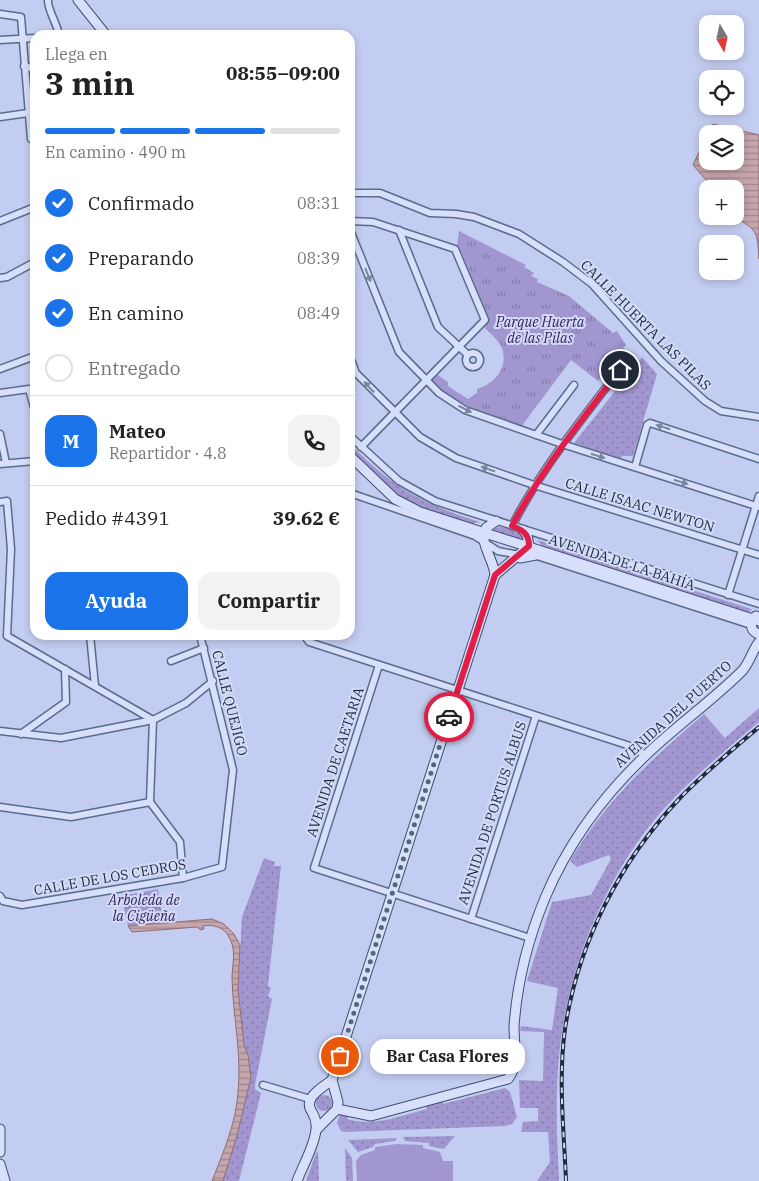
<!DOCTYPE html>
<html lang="es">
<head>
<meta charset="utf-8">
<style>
  body { margin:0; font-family:"IBM Plex Serif",serif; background:#f2f2f2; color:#222; height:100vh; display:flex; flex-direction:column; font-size:19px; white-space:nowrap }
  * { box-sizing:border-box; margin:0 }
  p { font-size:16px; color:#767676 }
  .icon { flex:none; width:28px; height:28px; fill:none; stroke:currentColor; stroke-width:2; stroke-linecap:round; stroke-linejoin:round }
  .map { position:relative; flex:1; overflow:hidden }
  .panel { position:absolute; left:30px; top:30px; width:325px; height:610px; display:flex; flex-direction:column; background:#fff; border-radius:15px; box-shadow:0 2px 8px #0003 }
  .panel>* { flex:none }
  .needle { width:32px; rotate:171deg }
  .controls { position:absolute; left:699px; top:15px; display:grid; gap:10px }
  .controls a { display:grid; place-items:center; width:45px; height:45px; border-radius:10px; background:#fff; box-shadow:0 2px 8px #0003; font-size:25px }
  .pin { position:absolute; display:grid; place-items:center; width:42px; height:42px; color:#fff; margin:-21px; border:2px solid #fff; border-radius:50%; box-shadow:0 1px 5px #0007 }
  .courier { position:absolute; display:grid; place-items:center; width:50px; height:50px; margin:-25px; border:4px solid #e11d48; border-radius:50%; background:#fff; color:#222; box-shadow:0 1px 6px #0007 }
  .bubble { position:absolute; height:35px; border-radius:15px; background:#fff; box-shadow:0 2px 8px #0003; font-size:16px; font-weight:800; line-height:35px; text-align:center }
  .headline em { font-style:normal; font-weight:800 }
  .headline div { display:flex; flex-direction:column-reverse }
  .headline { display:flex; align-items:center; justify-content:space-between; height:85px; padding:0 15px }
  h1 { font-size:32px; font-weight:800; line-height:38px }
  .bar { display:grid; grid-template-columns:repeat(4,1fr); gap:8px 5px; align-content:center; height:60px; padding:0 15px }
  .bar i { height:6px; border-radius:4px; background:#e0e0e0 }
  .bar .current { background:#1a73e8 }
  .bar p { grid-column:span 4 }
  .line { display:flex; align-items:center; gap:12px; padding:0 15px; border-top:1px solid #e0e0e0 }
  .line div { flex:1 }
  .round { display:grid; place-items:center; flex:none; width:52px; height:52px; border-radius:15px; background:#f2f2f2 }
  ol { padding:0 15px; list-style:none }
  li { display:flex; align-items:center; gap:15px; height:55px }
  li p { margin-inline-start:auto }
  li .icon { padding:5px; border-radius:50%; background:#1a73e8; color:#fff; stroke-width:4 }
  li:last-child { color:#767676 }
  li i { width:28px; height:28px; border:2px solid #e0e0e0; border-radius:50% }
  .primary-button { display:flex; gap:10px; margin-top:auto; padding:10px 15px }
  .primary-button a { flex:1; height:58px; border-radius:15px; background:#1a73e8; color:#fff; font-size:20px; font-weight:800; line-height:58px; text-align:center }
  .primary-button a+a { background:#f2f2f2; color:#222 }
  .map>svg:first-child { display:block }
</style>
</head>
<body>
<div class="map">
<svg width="759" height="1181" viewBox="0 0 759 1181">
  <defs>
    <pattern id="grass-dots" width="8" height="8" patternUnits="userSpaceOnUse" patternTransform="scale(1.25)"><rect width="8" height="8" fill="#a296d0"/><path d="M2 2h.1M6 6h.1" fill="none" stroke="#837baa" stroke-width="1.8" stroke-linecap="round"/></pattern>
    <pattern id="park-tufts" width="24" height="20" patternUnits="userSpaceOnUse" patternTransform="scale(1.25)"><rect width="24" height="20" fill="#a296d0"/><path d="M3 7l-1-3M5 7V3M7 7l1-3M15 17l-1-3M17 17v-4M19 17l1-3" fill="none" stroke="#837baa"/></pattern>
    <pattern id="water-rules" width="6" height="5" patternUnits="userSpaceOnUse" patternTransform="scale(1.25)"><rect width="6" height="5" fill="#c4a6ac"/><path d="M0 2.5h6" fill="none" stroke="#9f878d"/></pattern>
  </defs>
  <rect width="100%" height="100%" fill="#c3cdf1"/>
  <g fill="url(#grass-dots)">
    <polygon points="642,357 657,374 633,456 622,456 621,459 574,443"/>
    <path d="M 350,444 C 395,489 420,503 480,522 L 471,524 L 420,509 L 399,499 L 350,454 Z"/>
    <path d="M 500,527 C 509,528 520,530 523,539 L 519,540 L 493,532 L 495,528 Z"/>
    <polygon points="537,540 751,609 752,610 747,613 544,548"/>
    <path d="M 759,708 L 759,722 C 720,755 679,788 647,829 C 598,894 567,975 559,1056 C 555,1098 557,1139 559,1181 L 537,1181 L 550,1162 L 548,1132 L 521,1132 L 523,1122 L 538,1121 L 538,1108 L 520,1108 L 519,1080 L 543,1081 L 544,1032 L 520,1031 L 521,1026 L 552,1030 L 558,988 L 527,981 L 552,902 L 591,895 L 611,859 L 609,855 L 577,867 L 570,861 C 608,798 649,762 704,714 L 725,738 Z"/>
    <polygon points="264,858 275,862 274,866 281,866 268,986 271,988 268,996 272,999 255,1085 255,1089 261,1093 239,1181 223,1181 237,1136 251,1077 248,1055 244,1045 238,989 242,917"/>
    <path d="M 505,1088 L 510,1092 L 517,1117 L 512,1124 L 505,1126 L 345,1132 L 341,1131 L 337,1123 L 340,1114 L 348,1115 L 347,1119 C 374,1127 400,1116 427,1109 L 426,1104 L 442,1100 L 443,1104 Z"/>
    <circle cx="324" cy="1103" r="8"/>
    <polygon points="455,1136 444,1149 429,1146 429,1143 405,1141 403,1137"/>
    <polygon points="397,1138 395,1141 375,1144 373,1147 358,1152 348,1140"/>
    <polygon points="345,1148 352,1158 353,1181 346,1181"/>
    <polygon points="318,1151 319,1181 306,1181 316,1153"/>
  </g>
  <g fill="url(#park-tufts)">
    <path d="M 459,231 L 526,265 L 524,267 L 534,273 L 531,276 L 538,279 L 537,282 L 569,296 L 613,333 L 617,331 L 626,345 L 598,381 L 571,360 L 521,427 C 488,415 457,406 431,381 L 438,375 L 448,382 L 448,386 L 468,399 L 477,393 L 477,389 C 495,384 510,366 501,346 C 497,339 491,334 485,328 L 489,319 L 461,251 L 457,246 Z"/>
    <polygon points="158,889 164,923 128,926 121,896"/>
  </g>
  <polygon fill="#a296d0" points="397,1144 423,1145 423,1148 440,1152 443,1161 453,1161 453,1181 357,1181 356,1161 361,1155 375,1150 375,1147"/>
  <g fill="url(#water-rules)" stroke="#936b72">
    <path d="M 713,124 L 759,135 L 759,259 C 757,230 758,231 733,216 L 735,216 L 735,189 L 714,189 L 693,165 L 707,135 L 708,161 L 735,161 L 735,134 L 708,134 Z"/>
    <path d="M 212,919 L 224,924 L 234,934 L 240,945 L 238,989 L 244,1045 L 248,1055 L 251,1077 L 237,1136 L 223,1181 L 212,1181 C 223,1153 236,1123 238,1093 C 242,1055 233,1017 232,978 C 232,965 237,950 229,937 C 224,927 213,924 203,926 L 204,929 L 201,930 L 197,927 L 132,932 L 128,926 Z"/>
  </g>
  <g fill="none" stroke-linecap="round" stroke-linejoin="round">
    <defs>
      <g id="street">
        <path d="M 48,0 C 47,9 57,23 59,35"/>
        <polyline points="0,14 21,17 31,139"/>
        <polyline points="0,40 35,38"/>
        <polyline points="24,66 35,69"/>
        <polyline points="0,117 28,113 35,115"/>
        <polyline points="350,193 380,193 430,213 456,214 474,217 519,234 563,262 592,284 661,361 705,401 721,411 759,417"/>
        <polyline points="0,221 35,207"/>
        <polyline points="350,221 373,222 455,249 485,320 361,447"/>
        <polyline points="350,230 399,352 439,393 465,410 562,444 759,507"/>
        <polyline points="399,230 438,327 468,355"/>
        <polyline points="0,278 7,277 35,262"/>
        <circle cx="473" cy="360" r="7"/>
        <polyline points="350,357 356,373 420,437 456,458 534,485 759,555"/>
        <polyline points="0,369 35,356"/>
        <polyline points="0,393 29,389 35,411"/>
        <polyline points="0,434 6,463"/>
        <polyline points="536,435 574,385"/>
        <polyline points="350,436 399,481 435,501 759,604"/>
        <polyline points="0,464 35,461"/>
        <polyline points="635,467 647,425 650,423 759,459"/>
        <polyline points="350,493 475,536 498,551 519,555"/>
        <polyline points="0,502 7,501 11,549 7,636 153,720"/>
        <path d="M 512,526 C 543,465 587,413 628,359"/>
        <polyline points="534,555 751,625"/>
        <polyline points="728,595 759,496"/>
        <polyline points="90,635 95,686"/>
        <polyline points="304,635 309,642 627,745 646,755"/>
        <polyline points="171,661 204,648"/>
        <polyline points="379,665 314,868 530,938"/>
        <polyline points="153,720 150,802 180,842 183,878"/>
        <polyline points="0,731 61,738 153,720 186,703 213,681"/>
        <polyline points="21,734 66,702 65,669"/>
        <polyline points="0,807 71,817 150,802"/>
        <polyline points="0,896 3,901 22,905 183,878 222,867 233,770 200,635"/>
        <polyline points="471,919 536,716"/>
        <polyline points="263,1085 310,1099"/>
      </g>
      <g id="secondary">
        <polyline points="78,0 106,35"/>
        <polyline points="350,456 395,499 420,512 759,621"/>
        <polyline points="523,530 527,535 529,546"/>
        <polyline points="520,558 536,555"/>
        <path d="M 495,575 C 494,560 478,541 486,528 L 496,521"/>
        <path d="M 756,616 L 752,619 C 750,626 752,632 759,634"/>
        <path d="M 337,1109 L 371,1116 L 508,1079 C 519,1066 514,1043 514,1027 C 517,983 528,939 545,898 C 568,843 602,797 645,756 C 676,726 712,701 742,671 C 750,662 752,651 759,642"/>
        <polyline points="0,1129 0,1152"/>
        <polyline points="316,1130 337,1109 338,1102 332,1080"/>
        <polyline points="0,1164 5,1181"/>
        <path d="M 297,1181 C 303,1165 314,1147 316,1130 C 317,1123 315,1117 312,1112 C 302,1098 323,1087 332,1080 L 495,575 L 529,546"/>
      </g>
    </defs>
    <use href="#street" stroke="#586d8d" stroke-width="9"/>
    <use href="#secondary" stroke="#3c516f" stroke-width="11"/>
    <use href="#street" stroke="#d8dffb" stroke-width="6"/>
    <use href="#secondary" stroke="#d8dffb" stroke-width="9"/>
    <defs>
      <path id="rail" d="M 566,1181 C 564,1131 558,1079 565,1029 C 578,943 620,861 680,798 C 704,773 732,750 759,727"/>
    </defs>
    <use href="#rail" stroke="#1e2b3c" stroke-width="4"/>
    <use href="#rail" stroke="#d4dbf8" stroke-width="2" stroke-dasharray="5.5" stroke-linecap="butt"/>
  </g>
  <defs><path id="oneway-solid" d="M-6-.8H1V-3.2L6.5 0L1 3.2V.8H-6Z" transform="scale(1.25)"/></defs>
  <g fill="#7b859c">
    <use href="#oneway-solid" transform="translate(368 275) rotate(68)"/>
    <use href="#oneway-solid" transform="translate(369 387) rotate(-133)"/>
    <use href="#oneway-solid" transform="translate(465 409) rotate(27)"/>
    <use href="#oneway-solid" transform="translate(663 427) rotate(-162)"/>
    <use href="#oneway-solid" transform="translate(598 456) rotate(18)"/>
    <use href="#oneway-solid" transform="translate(488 469) rotate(-161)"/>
    <use href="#oneway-solid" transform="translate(681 482) rotate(18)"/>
  </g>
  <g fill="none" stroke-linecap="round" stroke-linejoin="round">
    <polyline stroke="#58647b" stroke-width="5" stroke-dasharray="0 9" points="340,1056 449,717"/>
    <path stroke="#e11d48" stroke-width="6" d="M 449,717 L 495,575 L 529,546 C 529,534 523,530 512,526 L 514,522 C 544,467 582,419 620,370"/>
  </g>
  <g text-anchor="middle" stroke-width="4" stroke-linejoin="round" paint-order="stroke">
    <g font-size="14" font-style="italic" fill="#35235a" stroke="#d4dbf8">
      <text x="540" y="327">Parque Huerta<tspan x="540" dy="16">de las Pilas</tspan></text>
      <text x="144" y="905">Arboleda de<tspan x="144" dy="16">la Cigüeña</tspan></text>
    </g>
    <g font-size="14" fill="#1e2b3c" stroke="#d4dbf8">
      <text transform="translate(646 325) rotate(45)" y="5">CALLE HUERTA LAS PILAS</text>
      <text transform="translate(640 505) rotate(17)" y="5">CALLE ISAAC NEWTON</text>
      <text transform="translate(622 562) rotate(18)" y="5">AVENIDA DE LA BAHÍA</text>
      <text transform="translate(230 703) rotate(76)" y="5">CALLE QUEJIGO</text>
      <text transform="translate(673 714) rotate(-42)" y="5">AVENIDA DEL PUERTO</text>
      <text transform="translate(335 762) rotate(-72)" y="5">AVENIDA DE CAETARIA</text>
      <text transform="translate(492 813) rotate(-72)" y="5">AVENIDA DE PORTUS ALBUS</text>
      <text transform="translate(110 877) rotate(-10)" y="5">CALLE DE LOS CEDROS</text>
    </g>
  </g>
</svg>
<div class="controls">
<a><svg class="needle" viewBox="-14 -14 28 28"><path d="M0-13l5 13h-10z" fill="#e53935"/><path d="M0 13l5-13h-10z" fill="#767676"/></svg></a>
<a><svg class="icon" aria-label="locate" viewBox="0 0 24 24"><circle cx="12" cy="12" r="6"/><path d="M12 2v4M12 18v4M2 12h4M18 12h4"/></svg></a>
<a><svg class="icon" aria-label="layers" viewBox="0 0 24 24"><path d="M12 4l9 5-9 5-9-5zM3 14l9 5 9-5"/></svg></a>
<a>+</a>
<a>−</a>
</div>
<div class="pin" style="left:340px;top:1056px;background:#ea580c"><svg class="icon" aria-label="bag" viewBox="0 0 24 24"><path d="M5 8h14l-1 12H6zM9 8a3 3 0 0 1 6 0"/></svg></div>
<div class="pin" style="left:620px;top:370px;background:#1f2937"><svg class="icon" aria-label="home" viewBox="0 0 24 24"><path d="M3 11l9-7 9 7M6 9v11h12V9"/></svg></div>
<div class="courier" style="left:449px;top:717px"><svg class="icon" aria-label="car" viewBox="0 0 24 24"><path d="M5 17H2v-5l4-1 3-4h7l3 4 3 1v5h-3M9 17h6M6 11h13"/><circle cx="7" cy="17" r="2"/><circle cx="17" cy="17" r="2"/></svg></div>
<div class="bubble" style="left:370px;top:1039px;width:155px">Bar Casa Flores</div>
<section class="panel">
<div class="headline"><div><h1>3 min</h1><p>Llega en</p></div><em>08:55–09:00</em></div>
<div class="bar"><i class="current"></i><i class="current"></i><i class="current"></i><i></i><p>En camino · 490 m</p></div>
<ol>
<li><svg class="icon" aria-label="check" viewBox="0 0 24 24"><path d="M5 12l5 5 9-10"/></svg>Confirmado<p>08:31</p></li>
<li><svg class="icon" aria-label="check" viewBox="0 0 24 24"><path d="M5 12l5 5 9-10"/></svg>Preparando<p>08:39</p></li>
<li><svg class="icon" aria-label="check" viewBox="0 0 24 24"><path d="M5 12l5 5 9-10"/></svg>En camino<p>08:49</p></li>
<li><i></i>Entregado</li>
</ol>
<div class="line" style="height:90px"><b class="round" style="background:#1a73e8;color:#fff">M</b><div><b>Mateo</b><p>Repartidor · 4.8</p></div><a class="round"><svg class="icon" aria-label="phone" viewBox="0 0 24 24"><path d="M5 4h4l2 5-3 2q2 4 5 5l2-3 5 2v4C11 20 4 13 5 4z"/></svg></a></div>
<div class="line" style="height:65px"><div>Pedido #4391</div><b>39.62 €</b></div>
<div class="primary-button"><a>Ayuda</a><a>Compartir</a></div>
</section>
</div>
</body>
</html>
